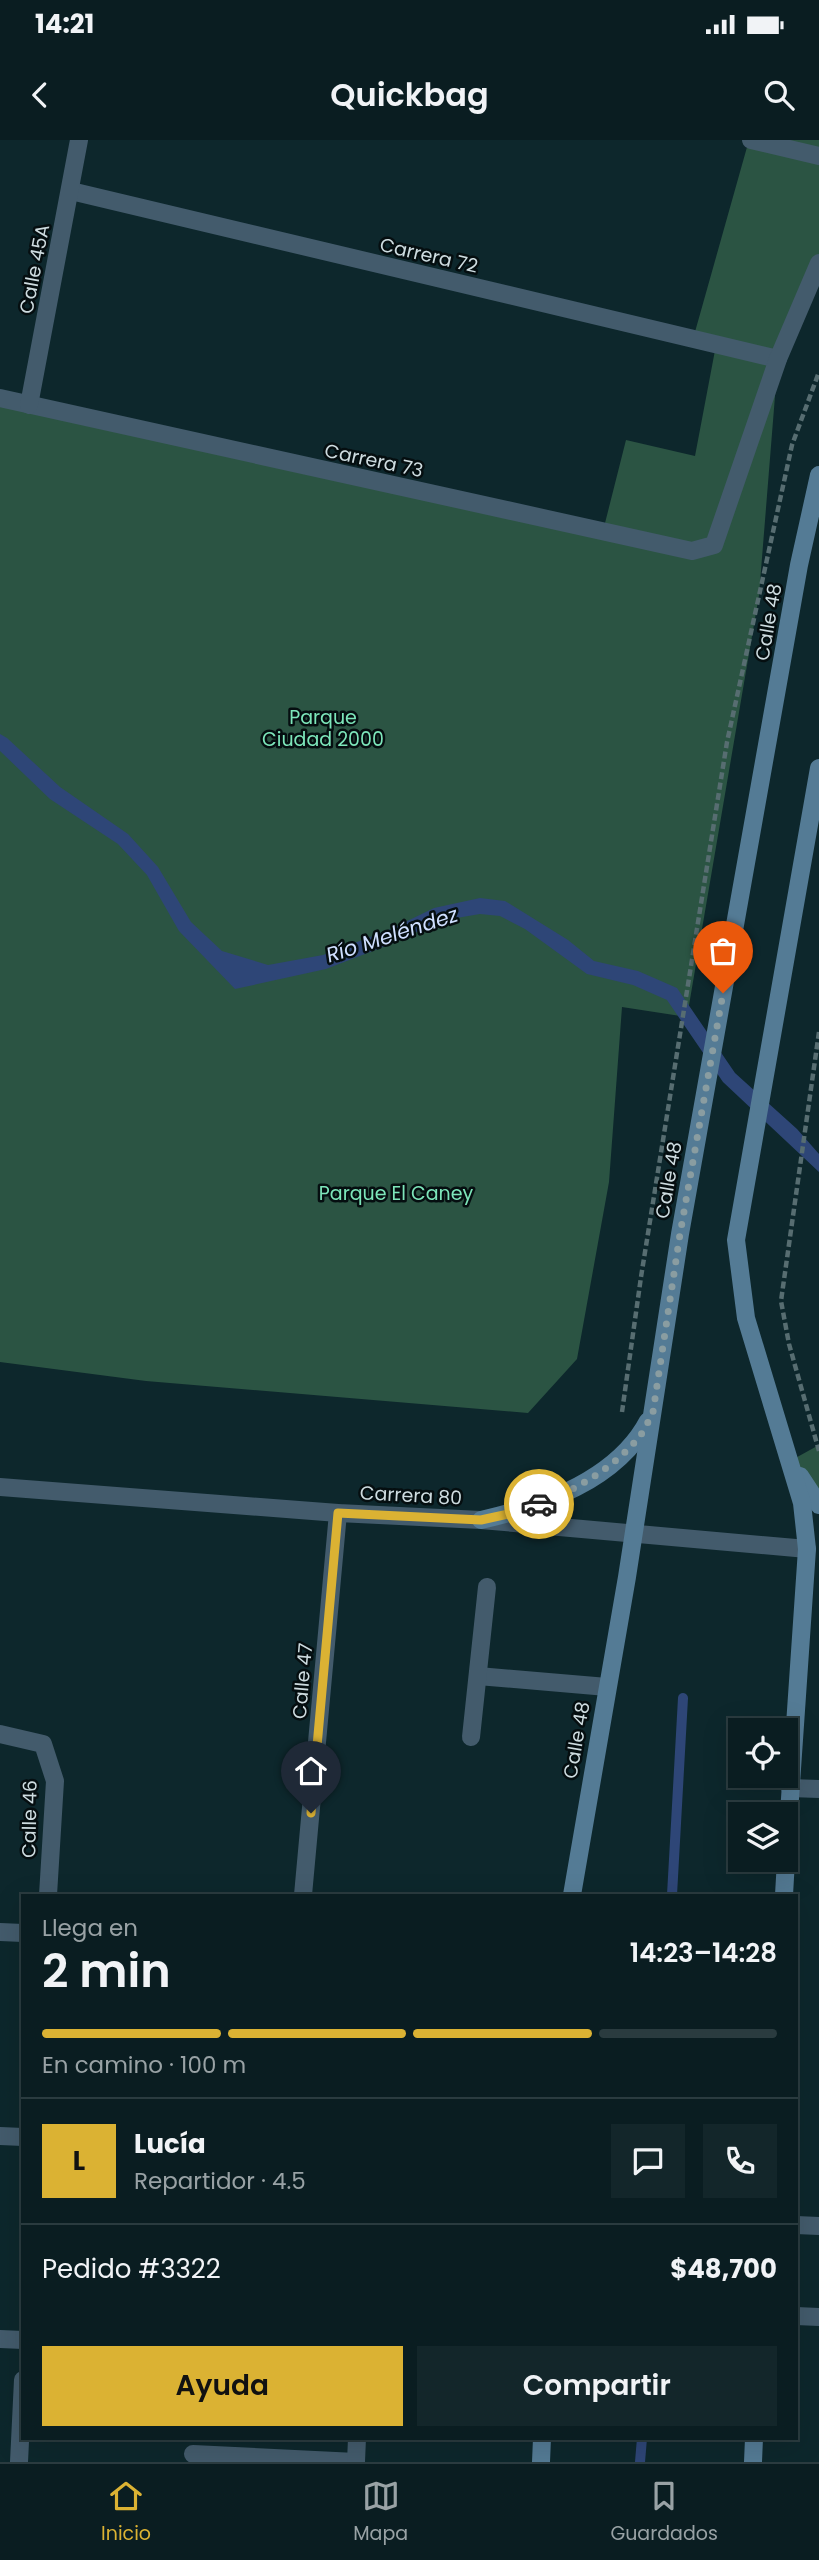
<!DOCTYPE html>
<html lang="es">
<head>
<meta charset="utf-8">
<style>
  body { margin:0; font-family:Poppins,sans-serif; background:#13262a; color:#f1f3f6; height:100vh; display:flex; flex-direction:column; font-size:26px; white-space:nowrap }
  * { box-sizing:border-box; margin:0 }
  p { font-size:23px; color:#99a2a5 }
  .icon { flex:none; width:38px; height:38px; fill:none; stroke:currentColor; stroke-width:2; stroke-linecap:round; stroke-linejoin:round }
  .map { position:relative; flex:1; overflow:hidden }
  .side { position:absolute; left:21px; top:1754px; width:777px; height:546px; display:flex; flex-direction:column; background:#0a1d21; border-radius:0px; box-shadow:0 7px 28px #0002,0 0 0 2px #2a3b3f }
  .side>* { flex:none }
  .buttons { position:absolute; left:728px; top:1578px; display:grid; gap:14px }
  .buttons a { display:grid; place-items:center; width:70px; height:70px; border-radius:0px; background:#0a1d21; box-shadow:0 7px 28px #0002,0 0 0 2px #2a3b3f; font-size:35px }
  .pin { position:absolute; display:grid; place-items:center; width:60px; height:60px; color:#fff; margin:-72px -30px; border-radius:50% 50% 50% 0; rotate:-45deg; box-shadow:0 0 7px #0007 }
  .pin .icon { rotate:45deg }
  .courier { position:absolute; display:grid; place-items:center; width:70px; height:70px; margin:-35px; border:5px solid #dbb233; border-radius:50%; background:#fff; color:#222; box-shadow:0 2px 9px #0007 }
  .head em { font-style:normal; font-weight:600 }
  .head div { display:flex; flex-direction:column-reverse }
  .head { display:flex; align-items:center; justify-content:space-between; height:119px; padding:0 21px }
  h1 { font-size:46px; font-weight:600; line-height:52px }
  .bar { display:grid; grid-template-columns:repeat(4,1fr); gap:10px 7px; align-content:center; height:84px; padding:0 21px }
  .bar i { height:9px; border-radius:5px; background:#2a3b3f }
  .bar .on { background:#dbb233 }
  .bar p { grid-column:span 4 }
  .line { display:flex; align-items:center; gap:18px; padding:0 21px; border-top:2px solid #2a3b3f }
  .line div { flex:1 }
  .round { display:grid; place-items:center; flex:none; width:74px; height:74px; border-radius:0px; background:#13262a }
  .action { display:flex; gap:14px; margin-top:auto; padding:14px 21px }
  .action a { flex:1; height:80px; border-radius:0px; background:#dbb233; color:#111; font-size:28px; font-weight:600; line-height:80px; text-align:center }
  .action a+a { background:#13262a; color:#f1f3f6 }
  .status { display:flex; justify-content:space-between; align-items:center; height:49px; padding:0 35px; background:#0a1d21; direction:ltr }
  .status svg { height:19px; fill:currentColor }
  header { display:flex; justify-content:space-between; align-items:center; height:91px; padding:0 21px; background:#0a1d21; font-size:32px; font-weight:600 }
  .dock { display:flex; justify-content:space-around; align-items:center; height:98px; border-top:2px solid #2a3b3f; background:#0a1d21; font-size:19px; color:#99a2a5 }
  .dock a { display:grid; justify-items:center; gap:4px }
  .dock .on { color:#dbb233 }
  .map>svg:first-child { display:block }
</style>
</head>
<body>
<div class="status"><b>14:21</b><svg viewBox="0 0 49 12"><path d="M0 12V9h3v3zM5 12V6h3v6zM10 12V3h3v9zM15 12V0h3v12zM26 1h20v11H26zM47 4h2v5h-2z"/></svg></div>
<header><svg class="icon" aria-label="back" viewBox="0 0 24 24"><path d="M15 5l-7 7 7 7"/></svg>Quickbag<svg class="icon" aria-label="search" viewBox="0 0 24 24"><circle cx="10" cy="10" r="6"/><path d="M15 15l6 6"/></svg></header>
<div class="map">
<svg width="819" height="2322" viewBox="0 0 819 2322">
  <rect width="100%" height="100%" fill="#0d272c"/>
  <g fill="#2b5443">
    <polygon points="749,0 819,0 819,123 778,219 759,455 687,877 622,867 609,1042 577,1219 528,1273 146,1241 0,1222 0,258 603,391 626,300 695,316 716,205 693,199"/>
    <polygon points="819,1305 819,1365 790,1321"/>
  </g>
  <polygon fill="#2e4677" points="0,594 7,598 60,647 128,694 158,727 191,782 222,811 268,825 323,815 391,789 434,768 480,758 505,761 568,800 594,821 638,831 677,848 735,933 797,989 819,1014 819,1032 723,942 667,860 633,845 587,834 525,789 500,776 480,774 439,781 396,802 326,829 235,849 179,791 147,735 118,704 50,659 0,611"/>
  <g fill="none" stroke-linecap="round" stroke-linejoin="round">
    <g stroke="#2e4677" stroke-width="10">
      <polyline points="672,1755 683,1558"/>
      <polyline points="640,2322 642,2298"/>
    </g>
    <g stroke="#576d71" stroke-width="4.5" stroke-dasharray="7 3.5" stroke-linecap="butt">
      <polyline points="819,892 781,1161 789,1204 819,1311"/>
      <polyline points="622,1272 641,1137 727,602 792,305 819,232"/>
    </g>
    <g stroke="#435b6c" stroke-width="18">
      <polyline points="478,1536 607,1547"/>
      <polyline points="471,1597 487,1447"/>
      <polyline points="193,2314 356,2322"/>
      <polyline points="356,2322 357,2298"/>
    </g>
    <g stroke="#435b6c" stroke-width="18">
      <polyline points="751,0 819,16"/>
      <polyline points="71,51 778,219"/>
      <polyline points="0,258 692,411 714,405 778,219 819,123"/>
      <polyline points="29,265 79,0"/>
      <polyline points="0,1594 43,1604 55,1641 48,1755"/>
      <polyline points="790,1648 819,1649"/>
      <polyline points="303,1755 338,1373"/>
      <polyline points="0,1792 23,1793"/>
      <polyline points="0,1996 23,1997"/>
      <polyline points="796,2085 819,2086"/>
      <polyline points="796,2176 819,2177"/>
      <polyline points="0,2199 23,2200"/>
      <polyline points="19,2322 23,2240"/>
    </g>
    <polyline stroke="#435b6c" stroke-width="18" points="0,1347 338,1373 481,1380 807,1409"/>
    <g stroke="#547b95" stroke-width="18">
      <polyline points="800,1336 819,1365"/>
      <path d="M 481,1380 C 543,1366 617,1340 648,1281"/>
      <polyline points="786,1717 807,1409 802,1363 746,1178 736,1100 819,628"/>
      <polyline points="572,1755 627,1437 680,1094 799,425 819,335"/>
      <polyline points="784,1755 786,1720"/>
      <polyline points="541,2322 542,2298"/>
      <polyline points="753,2322 754,2298"/>
    </g>
  </g>
  <g fill="none" stroke-linecap="round" stroke-linejoin="round">
    <path stroke="#8a9da1" stroke-width="7" stroke-dasharray="0 12.6" d="M 539,1364 C 576,1350 615,1327 640,1296 C 645,1289 649,1280 653,1272 L 680,1094 L 723,853"/>
    <polyline stroke="#dbb233" stroke-width="9" points="311,1673 338,1373 481,1380 522,1371 539,1364"/>
  </g>
  <g text-anchor="middle" stroke-width="5" stroke-linejoin="round" paint-order="stroke">
    <g font-size="19" fill="#cedce0" stroke="#050e10">
      <text transform="translate(429 115) rotate(13)" y="7">Carrera 72</text>
      <text transform="translate(34 129) rotate(-79)" y="7">Calle 45A</text>
      <text transform="translate(374 320) rotate(12)" y="7">Carrera 73</text>
      <text transform="translate(768 482) rotate(-80)" y="7">Calle 48</text>
      <text transform="translate(668 1040) rotate(-80)" y="7">Calle 48</text>
      <text transform="translate(411 1355) rotate(3)" y="7">Carrera 80</text>
      <text transform="translate(302 1541) rotate(-85)" y="7">Calle 47</text>
      <text transform="translate(576 1600) rotate(-80)" y="7">Calle 48</text>
      <text transform="translate(29 1679) rotate(-89)" y="7">Calle 46</text>
    </g>
    <g font-size="19" fill="#7de6ba" stroke="#050e10">
      <text x="323" y="584">Parque<tspan x="323" dy="22">Ciudad 2000</tspan></text>
      <text x="396" y="1060">Parque El Caney</text>
    </g>
    <g font-size="21" font-style="italic" fill="#cfdfff" stroke="#050e10">
      <text transform="translate(392 795) rotate(-18)" y="7">Río Meléndez</text>
    </g>
  </g>
</svg>
<div class="buttons">
<a><svg class="icon" aria-label="locate" viewBox="0 0 24 24"><circle cx="12" cy="12" r="6"/><path d="M12 2v4M12 18v4M2 12h4M18 12h4"/></svg></a>
<a><svg class="icon" aria-label="layers" viewBox="0 0 24 24"><path d="M12 4l9 5-9 5-9-5zM3 14l9 5 9-5"/></svg></a>
</div>
<div class="pin" style="left:723px;top:853px;background:#ea580c"><svg class="icon" aria-label="bag" viewBox="0 0 24 24"><path d="M5 8h14l-1 12H6zM9 8a3 3 0 0 1 6 0"/></svg></div>
<div class="pin" style="left:311px;top:1673px;background:#1f2937"><svg class="icon" aria-label="home" viewBox="0 0 24 24"><path d="M3 11l9-7 9 7M6 9v11h12V9"/></svg></div>
<div class="courier" style="left:539px;top:1364px"><svg class="icon" aria-label="car" viewBox="0 0 24 24"><path d="M5 17H2v-5l4-1 3-4h7l3 4 3 1v5h-3M9 17h6M6 11h13"/><circle cx="7" cy="17" r="2"/><circle cx="17" cy="17" r="2"/></svg></div>
<section class="side">
<div class="head"><div><h1>2 min</h1><p>Llega en</p></div><em>14:23–14:28</em></div>
<div class="bar"><i class="on"></i><i class="on"></i><i class="on"></i><i></i><p>En camino · 100 m</p></div>
<div class="line" style="height:126px"><b class="round" style="background:#dbb233;color:#111">L</b><div><b>Lucía</b><p>Repartidor · 4.5</p></div><a class="round"><svg class="icon" aria-label="chat" viewBox="0 0 24 24"><path d="M4 5h16v11H9l-5 4z"/></svg></a><a class="round"><svg class="icon" aria-label="phone" viewBox="0 0 24 24"><path d="M5 4h4l2 5-3 2q2 4 5 5l2-3 5 2v4C11 20 4 13 5 4z"/></svg></a></div>
<div class="line" style="height:91px"><div>Pedido #3322</div><b>$48,700</b></div>
<div class="action"><a>Ayuda</a><a>Compartir</a></div>
</section>
</div>
<nav class="dock">
<a class="on"><svg class="icon" aria-label="home" viewBox="0 0 24 24"><path d="M3 11l9-7 9 7M6 9v11h12V9"/></svg>Inicio</a>
<a><svg class="icon" aria-label="map" viewBox="0 0 24 24"><path d="M3 6l6-2 6 2 6-2v14l-6 2-6-2-6 2zM9 4v14M15 6v14"/></svg>Mapa</a>
<a><svg class="icon" aria-label="saved" viewBox="0 0 24 24"><path d="M7 4h10v16l-5-4-5 4z"/></svg>Guardados</a>
</nav>
</body>
</html>
